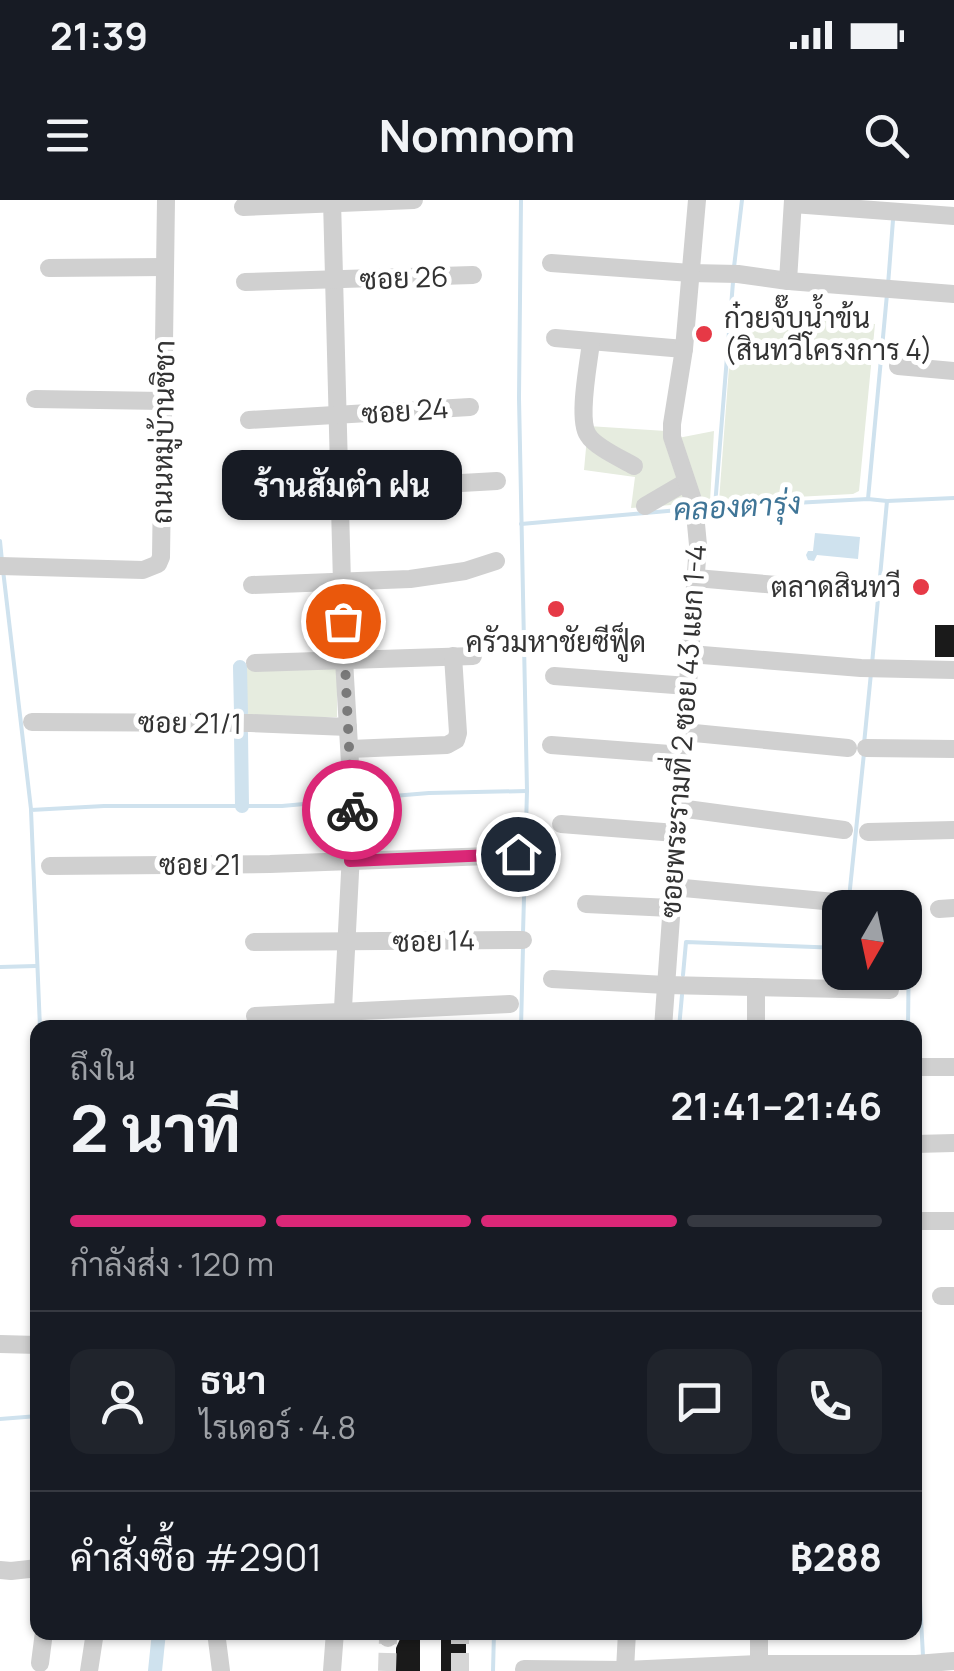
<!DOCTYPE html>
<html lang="th">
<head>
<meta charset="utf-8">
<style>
  body { margin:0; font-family:Manrope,Sarabun,sans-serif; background:#20242c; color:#f1f3f6; height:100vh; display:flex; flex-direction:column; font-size:38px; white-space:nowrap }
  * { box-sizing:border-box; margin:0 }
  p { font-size:32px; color:#9ea1a6 }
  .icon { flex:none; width:55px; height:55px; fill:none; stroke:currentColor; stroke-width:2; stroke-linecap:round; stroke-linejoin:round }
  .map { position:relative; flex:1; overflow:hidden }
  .drawer { position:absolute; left:30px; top:820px; width:892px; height:620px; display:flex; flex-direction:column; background:#171b24; border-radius:20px; box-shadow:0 2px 8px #0004 }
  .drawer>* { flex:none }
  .needle { width:65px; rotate:189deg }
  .controls { position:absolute; left:822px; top:690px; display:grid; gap:20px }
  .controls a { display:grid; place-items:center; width:100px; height:100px; border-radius:20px; background:#171b24; box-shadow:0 2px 8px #0004; font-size:50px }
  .pin { position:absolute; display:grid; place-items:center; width:85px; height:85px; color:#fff; margin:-42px; border:5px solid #fff; border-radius:50%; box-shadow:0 2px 10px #0007 }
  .courier { position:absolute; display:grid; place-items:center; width:100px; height:100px; margin:-50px; border:8px solid #db2777; border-radius:50%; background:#fff; color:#222; box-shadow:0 2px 12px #0007 }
  .bubble { position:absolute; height:70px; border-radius:20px; background:#171b24; box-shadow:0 2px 8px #0004; font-size:32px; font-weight:700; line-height:70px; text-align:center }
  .head em { font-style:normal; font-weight:700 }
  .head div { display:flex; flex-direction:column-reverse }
  .head { display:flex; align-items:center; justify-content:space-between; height:170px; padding:0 40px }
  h1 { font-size:65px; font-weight:700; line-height:75px }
  .bar { display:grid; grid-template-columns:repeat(4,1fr); gap:15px 10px; align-content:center; height:120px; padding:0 40px }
  .bar i { height:12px; border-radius:8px; background:#363941 }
  .bar .active { background:#db2777 }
  .bar p { grid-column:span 4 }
  .line { display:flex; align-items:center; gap:25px; padding:0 40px; border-top:2px solid #363941 }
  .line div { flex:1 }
  .round { display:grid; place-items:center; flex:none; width:105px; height:105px; border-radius:20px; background:#20242c }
  .status { display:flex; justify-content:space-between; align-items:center; height:70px; padding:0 50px; background:#171b24; direction:ltr }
  .status svg { height:28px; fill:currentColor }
  header { display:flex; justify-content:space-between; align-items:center; height:130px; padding:0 40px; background:#171b24; font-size:45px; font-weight:700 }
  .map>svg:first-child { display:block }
</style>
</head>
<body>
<div class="status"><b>21:39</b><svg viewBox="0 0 49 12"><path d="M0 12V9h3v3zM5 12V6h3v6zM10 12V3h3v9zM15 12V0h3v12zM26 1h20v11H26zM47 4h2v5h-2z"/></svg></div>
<header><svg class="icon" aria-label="menu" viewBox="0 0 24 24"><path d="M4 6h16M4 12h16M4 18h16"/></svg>Nomnom<svg class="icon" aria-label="search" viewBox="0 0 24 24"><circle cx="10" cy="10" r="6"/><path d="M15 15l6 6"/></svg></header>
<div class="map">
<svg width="954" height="1471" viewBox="0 0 954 1471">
  <rect width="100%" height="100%" fill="#fff"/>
  <g fill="#e6ecdf">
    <polygon points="733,113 875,124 859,291 853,294 719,301"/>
    <polygon points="588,226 666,231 685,304 631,308 635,277 584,270"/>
    <polygon points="714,231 710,302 703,302 678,238"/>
    <polygon points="245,465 337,465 337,517 244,517"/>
  </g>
  <polygon fill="#cfe2ee" points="815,333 860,337 858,359 817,355 814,361 808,360 806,355 808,351 813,351"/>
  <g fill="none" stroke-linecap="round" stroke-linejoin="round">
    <g stroke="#cfe2ee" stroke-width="4">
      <polyline points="521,0 519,198 527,591 523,733"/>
      <polyline points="734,67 742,0"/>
      <polyline points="888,85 893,20"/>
      <polyline points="868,299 887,94"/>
      <polyline points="715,306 733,82"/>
      <polyline points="700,308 868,299 887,301 954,298"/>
      <polyline points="521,324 690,309"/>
      <polyline points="0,341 2,361"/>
      <polyline points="3,370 31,609"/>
      <polyline points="872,464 887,301"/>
      <polyline points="864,544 871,473"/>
      <polyline points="357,599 429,593 527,591"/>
      <polyline points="848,708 864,553"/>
      <polyline points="905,745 909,744 908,828"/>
      <polyline points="0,767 36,766"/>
      <polyline points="683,775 686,742 840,748"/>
      <polyline points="40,828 31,610 104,606 282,606 348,600"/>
      <polyline points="521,828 523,747"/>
      <polyline points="679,828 682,795"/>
      <polyline points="0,1219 38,1216"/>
      <polyline points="915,1307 923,1456"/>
      <polyline points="493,1471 494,1432"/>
    </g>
    <g stroke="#cfe2ee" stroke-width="14">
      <polyline points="240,467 241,513"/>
      <polyline points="241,533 242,606"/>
      <polyline points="155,1471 159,1432"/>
    </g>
  </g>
  <g fill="#1a1a1a">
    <rect x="935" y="425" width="19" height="32"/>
    <polygon points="405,1432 420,1433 420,1471 396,1471 396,1448 400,1439 405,1439"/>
    <rect x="441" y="1432" width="25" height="39"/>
  </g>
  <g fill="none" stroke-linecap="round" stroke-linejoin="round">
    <g stroke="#d6d6d6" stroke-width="18" stroke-dasharray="18 9" stroke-linecap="butt">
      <polyline points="387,1471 388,1438"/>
      <polyline points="460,1471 460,1432"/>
    </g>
    <g stroke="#d0d0d0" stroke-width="18">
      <polyline points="332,0 344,460 353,615 342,828"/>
      <polyline points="793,4 954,16"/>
      <polyline points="243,7 414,0"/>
      <polyline points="551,63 691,73 738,74 788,81 793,0"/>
      <polyline points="49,68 165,67"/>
      <polyline points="788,81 954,94"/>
      <polyline points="245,82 473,75"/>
      <polyline points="555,138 684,149"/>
      <path d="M 591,142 C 589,162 577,219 588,235 C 595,247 622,259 634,266"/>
      <polyline points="898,166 954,171"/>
      <polyline points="35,199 163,201"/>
      <polyline points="249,220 470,207"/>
      <polyline points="265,294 497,281"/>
      <polyline points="645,306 686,282"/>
      <polyline points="0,366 143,370 158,364 161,357 166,0"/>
      <polyline points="696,378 777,385"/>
      <polyline points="252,385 410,379 465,371 496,361"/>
      <polyline points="690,454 861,468 954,470"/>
      <polyline points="255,463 473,456"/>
      <polyline points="554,476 688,486"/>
      <polyline points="32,522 251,523 348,527"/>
      <polyline points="684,532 848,548"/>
      <polyline points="551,545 683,555"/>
      <polyline points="866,548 954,549"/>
      <polyline points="350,549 447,545 456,540 458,533 453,456"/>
      <polyline points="679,608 844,630"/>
      <polyline points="561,624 676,633"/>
      <polyline points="868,632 954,630"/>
      <polyline points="50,666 270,664 518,655"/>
      <polyline points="673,687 835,702"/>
      <polyline points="586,704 671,708"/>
      <polyline points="939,709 954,708"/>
      <polyline points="254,742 523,740"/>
      <polyline points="552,779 666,785 890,790"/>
      <polyline points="756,787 756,828"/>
      <polyline points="255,816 510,804"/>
      <polyline points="663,828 698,345 694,303 672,237 672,224 684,149 697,0"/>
      <polyline points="915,867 954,867"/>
      <polyline points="915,944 954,943"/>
      <polyline points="915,1021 954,1021"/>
      <polyline points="941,1096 954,1096"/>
      <polyline points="0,1144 38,1145"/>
      <polyline points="0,1370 11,1371 38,1368"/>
      <polyline points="216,1432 221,1471"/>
      <polyline points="759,1432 759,1471"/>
      <polyline points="388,1438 388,1432"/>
      <polyline points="40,1463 44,1432"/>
      <polyline points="524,1469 625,1470 758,1464 916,1464 954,1461"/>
      <polyline points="625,1470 627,1432"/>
      <polyline points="89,1471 95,1432"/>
      <polyline points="332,1471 335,1432"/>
    </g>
  </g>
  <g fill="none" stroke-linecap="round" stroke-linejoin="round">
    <polyline stroke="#7a7a7a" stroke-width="10" stroke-dasharray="0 18" points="343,421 352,610"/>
    <polyline stroke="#db2777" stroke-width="12" points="352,610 350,661 518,654"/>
  </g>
  <g fill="#e63946" stroke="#fff" stroke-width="4">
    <circle cx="704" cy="134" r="10"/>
    <circle cx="921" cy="387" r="10"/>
    <circle cx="556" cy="409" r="10"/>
  </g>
  <g text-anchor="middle" stroke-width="10" stroke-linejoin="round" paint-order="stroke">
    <g font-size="28" fill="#333" stroke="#fff">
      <text transform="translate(404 78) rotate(-2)" y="10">ซอย 26</text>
      <text transform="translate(405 211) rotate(-4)" y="10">ซอย 24</text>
      <text transform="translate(163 232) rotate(-89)" y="10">ถนนหมู่บ้านชิชา</text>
      <text transform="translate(190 523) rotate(1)" y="10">ซอย 21/1</text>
      <text transform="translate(683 531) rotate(-86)" y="10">ซอยพระรามที่ 2 ซอย 43 แยก 1-4</text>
      <text x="200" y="675">ซอย 21</text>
      <text transform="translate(434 741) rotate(-1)" y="10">ซอย 14</text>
    </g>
    <g font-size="28" fill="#333" stroke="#fff" text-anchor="start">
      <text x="724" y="128">ก๋วยจั๊บน้ำข้น<tspan x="724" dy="32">(สินทวีโครงการ 4)</tspan></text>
      <text x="901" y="397" text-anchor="end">ตลาดสินทวี</text>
      <text x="556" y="452" text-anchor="middle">ครัวมหาชัยซีฟู็ด</text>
    </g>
    <g font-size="30" font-style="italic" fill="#3f7597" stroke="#fff">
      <text transform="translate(737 307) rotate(-3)" y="10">คลองตารุ่ง</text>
    </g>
  </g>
</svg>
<div class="controls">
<a><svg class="needle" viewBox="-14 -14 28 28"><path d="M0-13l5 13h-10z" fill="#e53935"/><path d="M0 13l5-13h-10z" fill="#9ea1a6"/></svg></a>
</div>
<div class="pin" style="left:343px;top:421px;background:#ea580c"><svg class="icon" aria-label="bag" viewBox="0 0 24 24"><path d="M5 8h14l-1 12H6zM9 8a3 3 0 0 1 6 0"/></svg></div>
<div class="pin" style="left:518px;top:654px;background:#1f2937"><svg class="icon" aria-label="home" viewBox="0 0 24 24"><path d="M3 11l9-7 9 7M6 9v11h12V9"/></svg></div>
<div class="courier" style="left:352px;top:610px"><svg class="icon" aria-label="bike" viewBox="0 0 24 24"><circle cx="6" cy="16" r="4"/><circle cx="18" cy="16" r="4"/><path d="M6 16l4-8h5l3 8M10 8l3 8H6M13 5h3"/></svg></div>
<div class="bubble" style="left:222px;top:250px;width:240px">ร้านสัมตำ ฝน</div>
<section class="drawer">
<div class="head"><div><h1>2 นาที</h1><p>ถึงใน</p></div><em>21:41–21:46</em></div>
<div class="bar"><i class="active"></i><i class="active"></i><i class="active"></i><i></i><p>กำลังส่ง · 120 m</p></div>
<div class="line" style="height:180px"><a class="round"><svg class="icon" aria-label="person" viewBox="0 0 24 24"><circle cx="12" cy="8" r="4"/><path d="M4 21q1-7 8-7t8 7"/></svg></a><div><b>ธนา</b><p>ไรเดอร์ · 4.8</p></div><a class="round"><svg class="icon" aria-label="chat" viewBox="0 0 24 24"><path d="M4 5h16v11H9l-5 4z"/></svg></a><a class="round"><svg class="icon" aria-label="phone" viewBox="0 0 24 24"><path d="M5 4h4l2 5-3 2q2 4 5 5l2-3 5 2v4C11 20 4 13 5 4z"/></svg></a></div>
<div class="line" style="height:130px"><div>คำสั่งซื้อ #2901</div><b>฿288</b></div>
</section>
</div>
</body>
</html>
